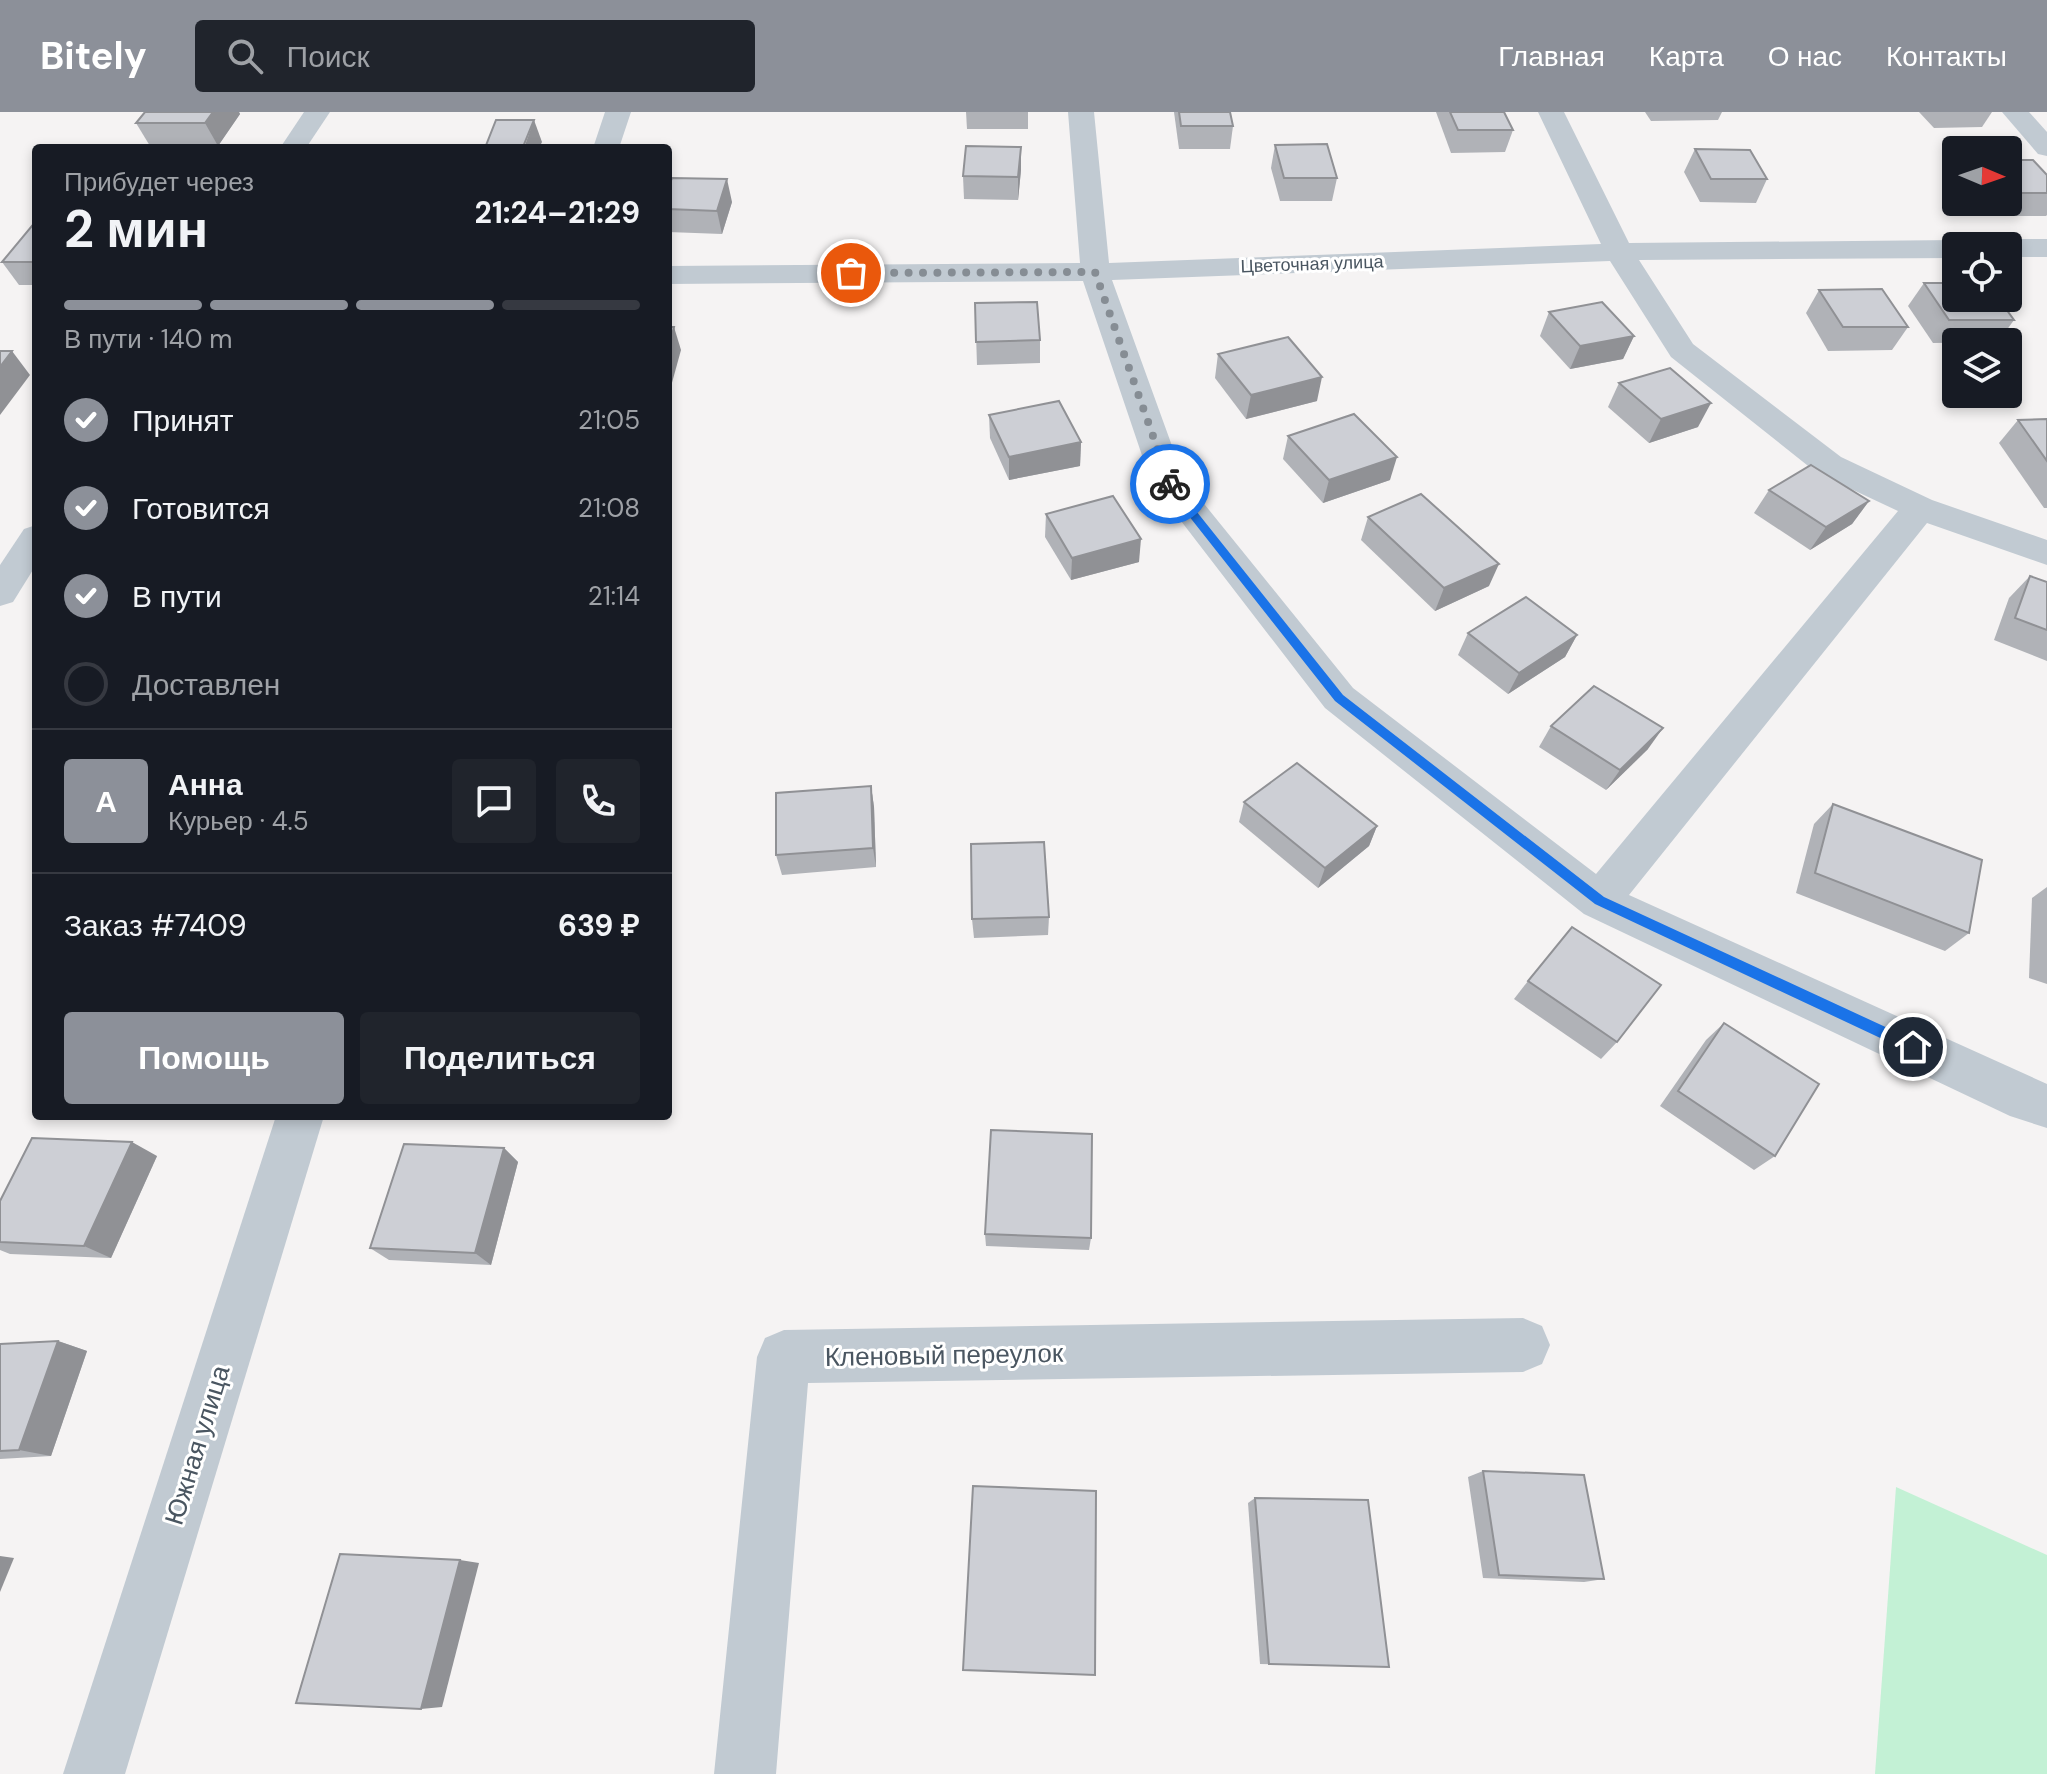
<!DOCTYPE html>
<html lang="ru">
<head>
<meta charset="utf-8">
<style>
  body { margin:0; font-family:"DM Sans",sans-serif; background:#20242c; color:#f1f3f6; height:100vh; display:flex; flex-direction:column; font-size:30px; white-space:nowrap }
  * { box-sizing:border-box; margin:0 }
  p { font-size:26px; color:#9ea1a6 }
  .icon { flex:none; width:44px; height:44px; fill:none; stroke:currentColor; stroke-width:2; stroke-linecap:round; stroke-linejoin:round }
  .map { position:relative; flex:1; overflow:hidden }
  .sheet { position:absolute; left:32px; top:32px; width:640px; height:976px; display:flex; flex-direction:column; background:#171b24; border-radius:8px; box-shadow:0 4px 12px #0003 }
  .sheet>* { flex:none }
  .needle { width:52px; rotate:92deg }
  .buttons { position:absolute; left:1942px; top:24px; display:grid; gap:16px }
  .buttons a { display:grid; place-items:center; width:80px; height:80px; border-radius:8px; background:#171b24; box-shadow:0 4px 12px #0003; font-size:40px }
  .pin { position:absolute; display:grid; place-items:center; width:68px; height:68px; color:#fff; margin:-34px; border:4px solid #fff; border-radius:50%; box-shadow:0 2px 8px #0007 }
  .courier { position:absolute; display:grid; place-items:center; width:80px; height:80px; margin:-40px; border:6px solid #1a73e8; border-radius:50%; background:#fff; color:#222; box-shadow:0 2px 10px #0007 }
  .overview em { font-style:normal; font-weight:700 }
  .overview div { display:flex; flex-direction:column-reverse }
  .overview { display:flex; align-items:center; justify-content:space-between; height:136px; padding:0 32px }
  h1 { font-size:52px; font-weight:700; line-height:60px }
  .bar { display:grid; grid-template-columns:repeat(4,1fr); gap:12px 8px; align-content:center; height:96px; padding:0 32px }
  .bar i { height:10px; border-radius:6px; background:#363941 }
  .bar .current { background:#8c9099 }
  .bar p { grid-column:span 4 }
  .line { display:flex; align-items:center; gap:20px; padding:0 32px; border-top:2px solid #363941 }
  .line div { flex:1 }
  .round { display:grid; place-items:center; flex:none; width:84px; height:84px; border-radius:8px; background:#20242c }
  ol { padding:0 32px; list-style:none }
  li { display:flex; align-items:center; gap:24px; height:88px }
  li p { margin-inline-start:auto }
  li .icon { padding:8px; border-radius:50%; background:#8c9099; color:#fff; stroke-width:4 }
  li:last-child { color:#9ea1a6 }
  li i { width:44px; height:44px; border:4px solid #363941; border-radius:50% }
  .primary-button { display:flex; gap:16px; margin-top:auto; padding:16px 32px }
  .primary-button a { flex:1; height:92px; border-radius:8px; background:#8c9099; color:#fff; font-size:32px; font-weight:700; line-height:92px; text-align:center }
  .primary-button a+a { background:#20242c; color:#f1f3f6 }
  header { display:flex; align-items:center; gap:48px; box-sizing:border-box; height:112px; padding:0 40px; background:#8c9099; color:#fff }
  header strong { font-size:38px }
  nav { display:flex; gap:44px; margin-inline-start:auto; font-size:28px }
  .search { width:560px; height:72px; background:#20242c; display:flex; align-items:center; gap:20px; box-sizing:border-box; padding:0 28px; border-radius:8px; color:#9ea1a6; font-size:30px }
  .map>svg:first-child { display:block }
</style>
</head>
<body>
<header>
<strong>Bitely</strong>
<div class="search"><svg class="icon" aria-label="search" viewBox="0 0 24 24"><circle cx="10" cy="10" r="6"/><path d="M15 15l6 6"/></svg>Поиск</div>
<nav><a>Главная</a><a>Карта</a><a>О нас</a><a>Контакты</a></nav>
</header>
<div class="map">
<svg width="2047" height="1662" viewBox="0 0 2047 1662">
  <rect width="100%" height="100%" fill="#f5f3f3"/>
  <polygon fill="#c3f1d5" points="1896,1375 2047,1443 2047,1662 1875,1662"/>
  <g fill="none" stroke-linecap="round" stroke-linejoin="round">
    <g fill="#c1cad2" fill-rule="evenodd">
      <polygon points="304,0 330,0 306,36 280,36"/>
      <path d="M 1068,0 L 1094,0 L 1109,151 L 1601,132 L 1538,0 L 1564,0 L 1629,131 L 1956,128 L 1966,131 L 1968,134 L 1956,134 L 1956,146 L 1639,148 L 1693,232 L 1841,345 L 1932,388 L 2047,428 L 2047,453 L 1927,411 L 1629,783 L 2047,972 L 2047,1016 L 2010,1004 L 1584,802 L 1325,596 L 1151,370 L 1083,169 L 668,172 L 668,154 L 1080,151 ZM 1610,149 L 1671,245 L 1817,361 L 1898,399 L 1596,762 L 1353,576 L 1184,367 L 1112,168 Z"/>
      <polygon points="2002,0 2029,0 2047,20 2047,44 2038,42"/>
      <polygon points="2008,127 2047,127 2047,145 2008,145 2008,134 1995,134"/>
      <polygon points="36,413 36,453 13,490 0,494 0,453 24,417"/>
      <polygon points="1523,1206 1542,1214 1550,1233 1542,1252 1523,1260 808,1271 776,1662 714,1662 757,1245 765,1226 784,1218"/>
    </g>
    <g fill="#c1cad2" fill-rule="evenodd">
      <polygon points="605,0 631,0 619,36 593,36"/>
      <polygon points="276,1004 324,1004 125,1662 63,1662"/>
    </g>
  </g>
  <g fill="#b0b2b7">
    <polygon points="145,0 239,0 240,2 218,34 150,34 136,11"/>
    <polygon points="966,0 1028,0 1028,17 967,17"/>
    <polygon points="1174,0 1230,0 1233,14 1230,37 1179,37"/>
    <polygon points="1436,0 1504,0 1513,18 1505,40 1451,41"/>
    <polygon points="1645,0 1722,0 1718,8 1651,9"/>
    <polygon points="1919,0 1992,0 1982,15 1934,16"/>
    <polygon points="1275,33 1337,66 1332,89 1280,89 1271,56"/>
    <polygon points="1021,35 1021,58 1018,88 964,87 963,64"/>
    <polygon points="1695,37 1767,67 1756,91 1700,90 1684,60"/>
    <polygon points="2008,48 2047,63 2047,103 2046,104 1988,104 1976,90 2008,90"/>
    <polygon points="668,75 732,90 722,122 668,120"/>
    <polygon points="36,109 36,173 19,173 2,150"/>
    <polygon points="1924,171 2014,208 1998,230 1933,231 1908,194"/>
    <polygon points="1819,178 1908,215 1892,238 1828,239 1806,201"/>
    <polygon points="975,191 1040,228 1040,251 977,253"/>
    <polygon points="1549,200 1634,224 1623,247 1570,257 1540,224"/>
    <polygon points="1218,242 1317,289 1246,307 1215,266"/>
    <polygon points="1619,271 1698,315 1649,331 1608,295"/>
    <polygon points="989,303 1081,330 1080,354 1009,368 990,326"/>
    <polygon points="2047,307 2047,396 2044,396 1999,331 2018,308"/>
    <polygon points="1288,324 1390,368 1323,391 1283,347"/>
    <polygon points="1769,378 1869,389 1852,412 1810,438 1754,401"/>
    <polygon points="1046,402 1139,450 1071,468 1045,425"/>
    <polygon points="1368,405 1489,474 1435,499 1361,428"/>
    <polygon points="2030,464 2047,470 2047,549 1994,528 2009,486"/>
    <polygon points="1468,521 1577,523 1565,545 1508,582 1458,543"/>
    <polygon points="1551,614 1648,637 1606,678 1539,635"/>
    <polygon points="871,674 874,695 876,755 782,763 776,743"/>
    <polygon points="1244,690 1377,714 1369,734 1318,776 1239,710"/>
    <polygon points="1833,692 1969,821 1945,839 1796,781 1814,712"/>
    <polygon points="2047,775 2047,872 2029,866 2032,786"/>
    <polygon points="1049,805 1048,823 974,826 972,807"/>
    <polygon points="1528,869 1617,930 1601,947 1514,887"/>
    <polygon points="1724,911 1775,1044 1754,1058 1660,994 1706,928"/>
    <polygon points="504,1036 518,1050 491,1153 389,1148 370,1136"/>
    <polygon points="157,1044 111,1146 10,1142 0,1138 0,1089"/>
    <polygon points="985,1122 1091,1126 1089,1138 986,1134"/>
    <polygon points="58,1229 87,1239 51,1344 0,1347 0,1232"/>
    <polygon points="1483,1359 1604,1467 1584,1470 1483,1466 1468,1365"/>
    <polygon points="1255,1386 1389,1555 1260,1552 1248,1391"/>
  </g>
  <g fill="#909195">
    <polygon points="213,0 239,0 240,2 218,34 205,11"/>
    <polygon points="534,8 542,30 539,36 524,36"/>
    <polygon points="1021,35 1021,58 1018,88 1018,65"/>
    <polygon points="727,67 732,90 722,122 717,99"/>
    <polygon points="674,215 681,238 670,278 668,269 668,239"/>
    <polygon points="1634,224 1623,247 1570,257 1580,234"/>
    <polygon points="12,239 30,263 0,303 0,255"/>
    <polygon points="1322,265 1317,289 1246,307 1251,283"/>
    <polygon points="1711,291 1698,315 1649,331 1661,307"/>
    <polygon points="1081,330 1080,354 1009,368 1009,345"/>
    <polygon points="1397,345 1390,368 1323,391 1329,368"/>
    <polygon points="1869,389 1852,412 1810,438 1826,415"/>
    <polygon points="1141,427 1139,450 1071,468 1072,446"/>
    <polygon points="1499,452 1489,474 1435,499 1444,476"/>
    <polygon points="1577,523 1565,545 1508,582 1519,561"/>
    <polygon points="1663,616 1648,637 1606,678 1620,658"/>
    <polygon points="871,674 874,695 876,755 873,736"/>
    <polygon points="1377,714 1369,734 1318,776 1325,756"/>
    <polygon points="132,1030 157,1044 111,1146 84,1134"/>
    <polygon points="504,1036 518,1050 491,1153 475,1141"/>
    <polygon points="58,1229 87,1239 51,1344 19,1338"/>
    <polygon points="0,1444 14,1446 0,1480"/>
    <polygon points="460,1448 479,1451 442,1595 421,1597"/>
  </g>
  <g fill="#cdcfd5" stroke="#909195" stroke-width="2">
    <polygon points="145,0 213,0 205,11 136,11"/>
    <polygon points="1179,0 1230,0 1233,14 1181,14"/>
    <polygon points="1450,0 1504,0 1513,18 1458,18"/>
    <polygon points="496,8 534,8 523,35 485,36"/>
    <polygon points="1327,32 1337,66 1284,66 1275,33"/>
    <polygon points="966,34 1021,35 1018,65 963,64"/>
    <polygon points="1695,37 1750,38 1767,67 1711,67"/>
    <polygon points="2008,48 2033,48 2047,63 2047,81 2008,81"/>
    <polygon points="672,66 727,67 717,99 668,97 668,75"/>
    <polygon points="36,109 36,150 2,150"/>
    <polygon points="1924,171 1956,171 1956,186 1998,186 2014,208 1949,208"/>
    <polygon points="1882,177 1908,215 1843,215 1819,178"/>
    <polygon points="1037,190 1040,228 976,230 975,191"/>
    <polygon points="1602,190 1634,224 1580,234 1549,200"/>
    <polygon points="668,215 674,215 668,239"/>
    <polygon points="1288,225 1322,265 1251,283 1218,242"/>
    <polygon points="0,239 12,239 0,255"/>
    <polygon points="1670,256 1711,291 1661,307 1619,271"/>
    <polygon points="1059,289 1081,330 1009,345 989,303"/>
    <polygon points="1354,302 1397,345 1329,368 1288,324"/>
    <polygon points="2047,307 2047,349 2018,308"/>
    <polygon points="1811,353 1869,389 1826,415 1769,378"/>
    <polygon points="1421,382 1499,452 1444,476 1368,405"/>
    <polygon points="1113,384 1141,427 1072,446 1046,402"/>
    <polygon points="2030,464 2047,470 2047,518 2015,506"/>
    <polygon points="1526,485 1577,523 1519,561 1468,521"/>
    <polygon points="1594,574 1663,616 1620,658 1551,614"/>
    <polygon points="1297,651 1377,714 1325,756 1244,690"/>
    <polygon points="871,674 873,736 776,743 776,681"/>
    <polygon points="1833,692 1982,748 1969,821 1815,761"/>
    <polygon points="1044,730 1049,805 972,807 971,732"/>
    <polygon points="1572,815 1661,873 1617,930 1528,869"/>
    <polygon points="1724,911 1819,972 1775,1044 1678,979"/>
    <polygon points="991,1018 1092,1022 1091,1126 985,1122"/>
    <polygon points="32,1026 132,1030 84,1134 0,1130 0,1089"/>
    <polygon points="404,1032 504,1036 475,1141 370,1136"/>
    <polygon points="58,1229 19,1338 0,1339 0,1232"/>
    <polygon points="1483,1359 1584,1363 1604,1467 1499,1463"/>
    <polygon points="973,1374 1096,1379 1095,1563 963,1558"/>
    <polygon points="1255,1386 1368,1388 1389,1555 1269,1552"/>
    <polygon points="340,1442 460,1448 421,1597 296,1591"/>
  </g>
  <polygon fill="#1a73e8" points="1166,370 1173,370 1343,583 1604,785 1918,930 1918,939 1908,939 1595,792 1335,589 1166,375"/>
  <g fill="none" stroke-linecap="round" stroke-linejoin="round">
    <polyline stroke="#868d94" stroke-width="8" stroke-dasharray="0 14.4" points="851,161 1095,160 1170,372"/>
  </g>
  <g text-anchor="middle" stroke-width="6" stroke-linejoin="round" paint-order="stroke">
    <g font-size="18" fill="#4a5661" stroke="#fff">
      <text transform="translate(1312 152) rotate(-2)" y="6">Цветочная улица</text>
    </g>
    <g font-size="26" fill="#4a5661" stroke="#fff">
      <text transform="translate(944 1243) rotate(-1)" y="9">Кленовый переулок</text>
      <text transform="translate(197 1333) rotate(-73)" y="9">Южная улица</text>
    </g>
  </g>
</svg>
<div class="buttons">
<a><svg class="needle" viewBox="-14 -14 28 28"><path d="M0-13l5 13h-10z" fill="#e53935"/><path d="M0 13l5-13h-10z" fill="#9ea1a6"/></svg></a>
<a><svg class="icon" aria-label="locate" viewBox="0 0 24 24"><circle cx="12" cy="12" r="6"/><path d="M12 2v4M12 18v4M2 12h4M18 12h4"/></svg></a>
<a><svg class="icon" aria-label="layers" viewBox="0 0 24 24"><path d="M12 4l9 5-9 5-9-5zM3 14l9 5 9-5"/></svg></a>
</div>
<div class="pin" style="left:851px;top:161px;background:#ea580c"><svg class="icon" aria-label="bag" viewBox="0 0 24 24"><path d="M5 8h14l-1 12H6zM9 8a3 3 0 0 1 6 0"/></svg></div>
<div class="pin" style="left:1913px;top:935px;background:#1f2937"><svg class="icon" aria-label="home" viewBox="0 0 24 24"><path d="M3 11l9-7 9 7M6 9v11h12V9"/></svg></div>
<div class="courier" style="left:1170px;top:372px"><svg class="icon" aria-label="bike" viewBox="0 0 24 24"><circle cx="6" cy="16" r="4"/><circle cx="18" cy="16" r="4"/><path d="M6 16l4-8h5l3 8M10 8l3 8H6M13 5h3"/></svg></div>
<section class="sheet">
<div class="overview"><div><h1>2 мин</h1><p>Прибудет через</p></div><em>21:24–21:29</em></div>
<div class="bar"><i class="current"></i><i class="current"></i><i class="current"></i><i></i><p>В пути · 140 m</p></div>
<ol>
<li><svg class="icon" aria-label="check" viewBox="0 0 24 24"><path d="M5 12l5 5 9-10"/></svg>Принят<p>21:05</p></li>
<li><svg class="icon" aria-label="check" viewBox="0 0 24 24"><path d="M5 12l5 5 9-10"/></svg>Готовится<p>21:08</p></li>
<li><svg class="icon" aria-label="check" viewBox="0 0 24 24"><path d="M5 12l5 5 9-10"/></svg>В пути<p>21:14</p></li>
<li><i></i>Доставлен</li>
</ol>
<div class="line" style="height:144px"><b class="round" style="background:#8c9099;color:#fff">А</b><div><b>Анна</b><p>Курьер · 4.5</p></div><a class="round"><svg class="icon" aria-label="chat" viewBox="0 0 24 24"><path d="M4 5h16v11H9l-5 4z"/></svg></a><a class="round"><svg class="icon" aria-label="phone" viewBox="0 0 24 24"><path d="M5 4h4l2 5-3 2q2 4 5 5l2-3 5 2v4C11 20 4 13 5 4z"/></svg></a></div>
<div class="line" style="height:104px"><div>Заказ #7409</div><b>639 ₽</b></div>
<div class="primary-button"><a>Помощь</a><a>Поделиться</a></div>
</section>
</div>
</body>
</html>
